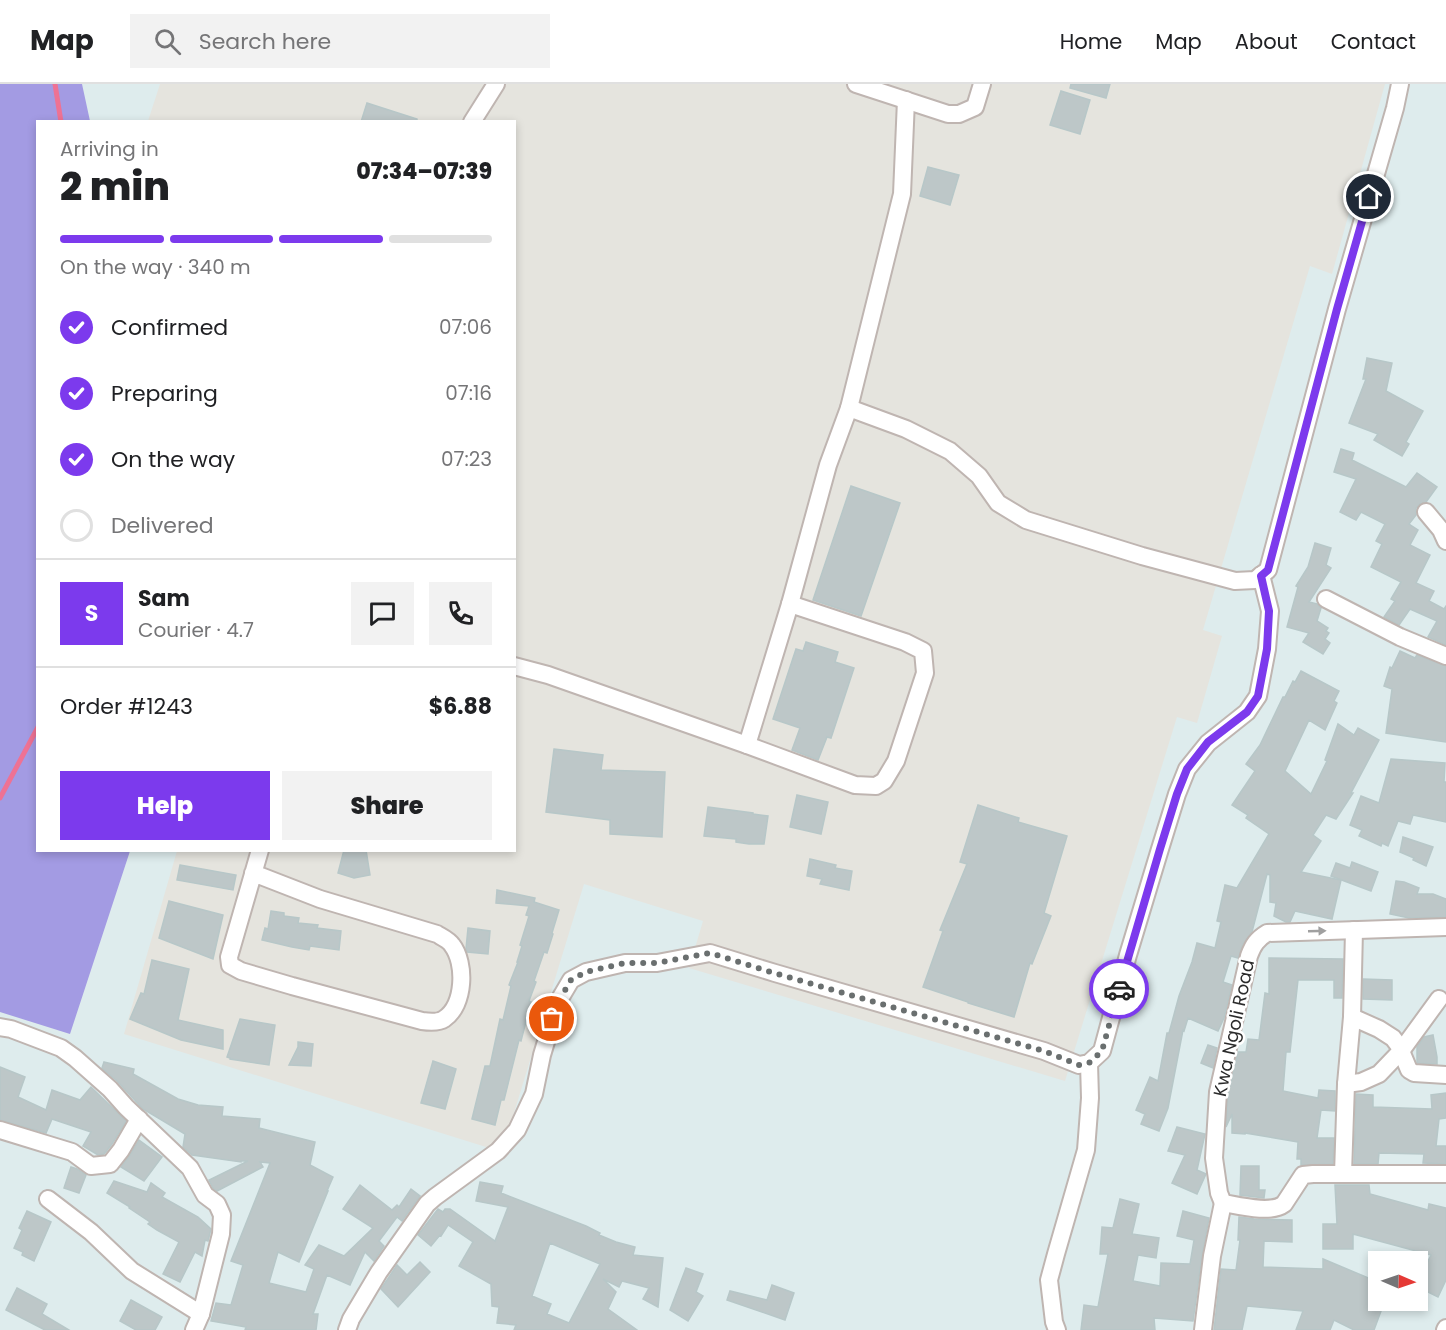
<!DOCTYPE html>
<html lang="en">
<head>
<meta charset="utf-8">
<style>
  body { margin:0; font-family:Poppins,sans-serif; background:#f2f2f2; color:#202124; height:100vh; display:flex; flex-direction:column; font-size:22px; white-space:nowrap }
  * { box-sizing:border-box; margin:0 }
  p { font-size:20px; color:#757577 }
  .icon { flex:none; width:33px; height:33px; fill:none; stroke:currentColor; stroke-width:2; stroke-linecap:round; stroke-linejoin:round }
  .map { position:relative; flex:1; overflow:hidden }
  .panel { position:absolute; left:36px; top:36px; width:480px; height:732px; display:flex; flex-direction:column; background:#fff; border-radius:0px; box-shadow:0 3px 9px #0003 }
  .panel>* { flex:none }
  .needle { width:39px; rotate:92deg }
  .controls { position:absolute; left:1368px; top:1167px; display:grid; gap:12px }
  .controls a { display:grid; place-items:center; width:60px; height:60px; border-radius:0px; background:#fff; box-shadow:0 3px 9px #0003; font-size:30px }
  .pin { position:absolute; display:grid; place-items:center; width:51px; height:51px; color:#fff; margin:-26px; border:3px solid #fff; border-radius:50%; box-shadow:0 2px 6px #0007 }
  .courier { position:absolute; display:grid; place-items:center; width:60px; height:60px; margin:-30px; border:4px solid #7c3aed; border-radius:50%; background:#fff; color:#222; box-shadow:0 2px 8px #0007 }
  .summary em { font-style:normal; font-weight:800 }
  .summary div { display:flex; flex-direction:column-reverse }
  .summary { display:flex; align-items:center; justify-content:space-between; height:102px; padding:0 24px }
  h1 { font-size:39px; font-weight:800; line-height:45px }
  .bar { display:grid; grid-template-columns:repeat(4,1fr); gap:9px 6px; align-content:center; height:72px; padding:0 24px }
  .bar i { height:8px; border-radius:4px; background:#e0e0e0 }
  .bar .current { background:#7c3aed }
  .bar p { grid-column:span 4 }
  .line { display:flex; align-items:center; gap:15px; padding:0 24px; border-top:2px solid #e0e0e0 }
  .line div { flex:1 }
  .round { display:grid; place-items:center; flex:none; width:63px; height:63px; border-radius:0px; background:#f2f2f2 }
  ol { padding:0 24px; list-style:none }
  li { display:flex; align-items:center; gap:18px; height:66px }
  li p { margin-inline-start:auto }
  li .icon { padding:6px; border-radius:50%; background:#7c3aed; color:#fff; stroke-width:4 }
  li:last-child { color:#757577 }
  li i { width:33px; height:33px; border:3px solid #e0e0e0; border-radius:50% }
  .primary-button { display:flex; gap:12px; margin-top:auto; padding:12px 24px }
  .primary-button a { flex:1; height:69px; border-radius:0px; background:#7c3aed; color:#fff; font-size:24px; font-weight:800; line-height:69px; text-align:center }
  .primary-button a+a { background:#f2f2f2; color:#202124 }
  header { display:flex; align-items:center; gap:36px; box-sizing:border-box; height:84px; padding:0 30px; background:#fff; border-bottom:2px solid #e0e0e0 }
  header strong { font-size:28px }
  nav { display:flex; gap:33px; margin-inline-start:auto; font-size:21px }
  .search { width:420px; height:54px; background:#f2f2f2; display:flex; align-items:center; gap:15px; box-sizing:border-box; padding:0 21px; border-radius:0px; color:#757577; font-size:22px }
  .map>svg:first-child { display:block }
</style>
</head>
<body>
<header>
<strong>Map</strong>
<div class="search"><svg class="icon" aria-label="search" viewBox="0 0 24 24"><circle cx="10" cy="10" r="6"/><path d="M15 15l6 6"/></svg>Search here</div>
<nav><a>Home</a><a>Map</a><a>About</a><a>Contact</a></nav>
</header>
<div class="map">
<svg width="1446" height="1246" viewBox="0 0 1446 1246">
  <rect width="100%" height="100%" fill="#deeced"/>
  <polygon fill="#e5e4de" points="160,0 1385,0 1332,190 1310,182 1254,372 1203,546 1222,552 1197,639 1177,633 1065,997 689,884 703,837 584,800 502,1068 124,950 177,767 514,766 514,38 148,37"/>
  <polygon fill="#a39be3" points="0,0 82,0 90,37 38,38 38,766 130,767 70,950 0,928"/>
  <g fill="none" stroke-linecap="round" stroke-linejoin="round">
    <g stroke="#ee7294" stroke-width="5">
      <polyline points="55,0 61,38"/>
      <polyline points="0,714 38,643"/>
    </g>
  </g>
  <g fill="#bdc7c8" stroke="#b7c7c8" stroke-width="1.5" fill-rule="evenodd">
    <polygon points="1071,0 1110,0 1106,14 1070,4"/>
    <polygon points="1061,7 1090,16 1080,50 1050,41"/>
    <polygon points="367,19 417,35 417,38 361,38"/>
    <polygon points="928,83 959,91 950,121 920,112"/>
    <polygon points="1367,274 1392,279 1386,307 1423,327 1406,358 1409,360 1402,372 1374,356 1378,350 1349,339 1366,295 1363,295"/>
    <polygon points="1341,365 1354,369 1352,376 1406,403 1417,389 1437,403 1426,418 1420,420 1416,424 1416,431 1409,440 1418,446 1410,461 1430,471 1416,499 1434,507 1429,517 1444,525 1446,522 1446,561 1428,553 1437,537 1410,525 1399,541 1384,533 1395,517 1391,515 1401,498 1371,483 1382,460 1376,457 1385,440 1361,428 1356,436 1340,428 1356,395 1334,388"/>
    <polygon points="851,402 900,419 861,532 813,516"/>
    <polygon points="1315,459 1331,464 1326,481 1331,484 1309,518 1317,520 1321,524 1317,537 1328,544 1326,547 1329,549 1325,555 1330,559 1323,570 1303,558 1309,549 1287,543 1298,503 1296,502 1308,483"/>
    <polygon points="806,558 838,568 835,578 854,584 831,654 827,653 818,676 792,666 800,644 773,635 796,565 803,567"/>
    <polygon points="1400,567 1415,574 1417,571 1446,582 1446,658 1386,649 1392,605 1384,602 1390,583 1392,584"/>
    <polygon points="1301,587 1339,607 1334,617 1337,619 1325,646 1309,636 1285,687 1311,710 1327,677 1325,676 1338,640 1354,651 1358,644 1379,656 1351,709 1353,709 1336,735 1326,731 1313,751 1321,757 1301,788 1341,796 1332,835 1295,827 1290,838 1286,838 1274,832 1276,819 1270,818 1270,791 1267,790 1252,848 1243,860 1238,874 1231,872 1223,898 1232,901 1224,934 1218,947 1188,934 1184,947 1183,946 1168,1024 1159,1047 1141,1040 1145,1030 1136,1026 1150,993 1158,997 1167,949 1169,949 1179,912 1192,878 1197,859 1215,864 1221,838 1217,837 1225,801 1237,804 1269,750 1246,734 1248,731 1232,721 1255,687 1246,680 1260,661 1283,613 1285,613 1293,597 1295,598"/>
    <polygon points="554,665 603,671 601,686 665,688 662,753 610,750 610,736 546,728"/>
    <polygon points="1391,675 1445,679 1444,698 1446,698 1446,738 1413,731 1410,740 1398,737 1388,762 1382,759 1381,762 1359,752 1362,746 1350,741 1361,712 1379,719"/>
    <polygon points="797,711 828,718 821,750 790,743"/>
    <polygon points="978,721 1019,734 1018,738 1067,752 1044,829 1051,832 1032,880 1030,879 1014,933 968,919 968,918 923,903 943,847 940,846 967,780 960,778"/>
    <polygon points="708,723 753,729 753,730 768,732 764,760 749,760 736,758 736,755 704,752"/>
    <polygon points="1403,753 1433,763 1426,782 1413,776 1414,774 1400,768"/>
    <polygon points="344,766 366,766 370,791 354,794 338,789"/>
    <polygon points="810,775 836,781 835,784 852,787 849,806 820,800 822,795 807,792"/>
    <polygon points="1352,778 1378,788 1371,807 1331,792 1336,779 1350,784"/>
    <polygon points="180,781 236,791 233,806 177,796"/>
    <polygon points="1396,797 1404,798 1419,804 1417,810 1433,810 1446,815 1446,833 1409,834 1390,830"/>
    <polygon points="497,806 535,814 534,818 559,826 552,849 553,850 547,869 544,868 534,897 536,898 529,917 531,918 521,957 519,956 504,1016 501,1016 495,1041 472,1035 485,982 490,982 500,935 503,936 511,902 509,901 518,878 517,878 522,862 520,861 529,832 526,831 529,822 496,819"/>
    <polygon points="169,817 223,831 213,875 159,854"/>
    <polygon points="271,827 284,829 284,832 299,834 298,839 318,841 317,844 341,847 339,866 310,862 309,866 292,863 262,856 265,844 268,845"/>
    <polygon points="468,844 490,847 488,870 467,868 466,865"/>
    <polygon points="1269,874 1343,875 1342,914 1334,914 1334,896 1298,896 1290,968 1286,968 1283,1007 1318,1014 1319,1006 1335,1007 1335,1027 1321,1026 1317,1054 1334,1054 1333,1080 1301,1081 1301,1075 1297,1075 1298,1058 1245,1049 1245,1050 1232,1049 1232,1030 1226,1043 1228,1010 1238,968 1246,968 1248,955 1259,956 1265,909 1269,910"/>
    <polygon points="152,876 189,885 178,936 223,946 223,965 181,956 130,935 141,909 144,910"/>
    <polygon points="1363,895 1392,896 1392,916 1363,915"/>
    <polygon points="240,935 275,941 269,981 230,975 230,974 227,973"/>
    <polygon points="1433,951 1437,973 1437,980 1417,979 1417,963 1424,953"/>
    <polygon points="298,958 313,960 311,982 289,981 298,963"/>
    <polygon points="1208,961 1217,964 1213,984 1201,979"/>
    <polygon points="433,977 456,985 445,1025 421,1019"/>
    <polygon points="104,978 134,985 133,990 178,1015 198,1021 223,1023 222,1032 260,1035 259,1044 315,1058 310,1081 333,1093 327,1107 328,1107 299,1178 278,1168 269,1199 306,1208 314,1185 305,1181 319,1161 344,1172 373,1144 343,1125 360,1101 392,1126 397,1121 399,1123 411,1105 420,1112 402,1137 397,1133 379,1157 384,1162 374,1177 365,1168 350,1201 327,1191 313,1230 318,1230 316,1246 245,1246 246,1243 211,1237 216,1219 231,1221 243,1181 231,1177 270,1079 260,1078 263,1083 217,1107 213,1104 209,1096 248,1077 241,1077 241,1078 192,1071 183,1063 185,1050 143,1025 117,997 102,984"/>
    <polygon points="0,983 25,993 18,1013 46,1026 52,1006 80,1016 91,1003 126,1037 112,1060 104,1070 98,1071 83,1062 91,1048 52,1035 46,1049 0,1036"/>
    <polygon points="1446,1009 1446,1034 1439,1035 1436,1062 1446,1062 1446,1080 1423,1079 1424,1070 1379,1069 1378,1080 1354,1080 1356,1010 1373,1011 1373,1023 1432,1025 1431,1011"/>
    <polygon points="1177,1043 1205,1050 1197,1086 1206,1090 1197,1110 1172,1099 1185,1071 1168,1067"/>
    <polygon points="139,1056 162,1073 144,1097 121,1083 130,1071"/>
    <polygon points="1241,1082 1259,1082 1259,1106 1265,1106 1264,1114 1240,1111"/>
    <polygon points="71,1083 77,1085 86,1091 79,1109 64,1104"/>
    <polygon points="114,1097 147,1108 151,1099 165,1109 162,1113 198,1133 211,1145 208,1157 205,1156 202,1172 195,1168 180,1198 163,1190 179,1158 157,1146 148,1140 150,1138 129,1124 130,1123 107,1109"/>
    <path d="M 480,1098 L 503,1102 L 501,1109 L 586,1142 L 600,1149 L 599,1151 L 616,1158 L 635,1163 L 633,1171 L 663,1174 L 658,1223 L 643,1215 L 649,1204 L 622,1197 L 619,1203 L 603,1195 L 616,1208 L 608,1225 L 637,1246 L 514,1246 L 516,1241 L 497,1239 L 499,1223 L 492,1222 L 491,1200 L 459,1182 L 473,1158 L 448,1141 L 441,1152 L 440,1151 L 431,1162 L 418,1151 L 438,1125 L 443,1128 L 445,1125 L 450,1125 L 495,1157 L 508,1123 L 476,1117 ZM 550,1159 L 600,1180 L 569,1239 L 547,1230 L 551,1220 L 532,1212 Z"/>
    <polygon points="1335,1101 1369,1101 1370,1110 1428,1126 1429,1120 1446,1124 1446,1196 1438,1213 1418,1203 1418,1198 1431,1171 1353,1150 1353,1165 1323,1165 1323,1140 1337,1140"/>
    <polygon points="1120,1115 1139,1120 1132,1150 1159,1154 1156,1174 1138,1171 1133,1197 1160,1202 1161,1179 1190,1180 1194,1156 1177,1152 1183,1127 1209,1134 1202,1171 1193,1237 1154,1234 1155,1246 1081,1246 1084,1221 1098,1223 1108,1170 1100,1170 1102,1143 1113,1144"/>
    <polygon points="27,1127 51,1138 34,1177 22,1171 23,1168 14,1164 22,1146 19,1144"/>
    <polygon points="1239,1133 1254,1135 1292,1136 1292,1158 1264,1157 1263,1183 1323,1185 1323,1175 1378,1198 1378,1204 1374,1215 1384,1219 1374,1246 1354,1246 1334,1236 1330,1246 1296,1246 1303,1227 1247,1222 1242,1246 1214,1246 1221,1185 1236,1186 1240,1156 1238,1156"/>
    <polygon points="420,1178 430,1188 398,1223 381,1205 397,1181 407,1191"/>
    <polygon points="686,1184 703,1190 696,1208 703,1212 688,1237 670,1226"/>
    <polygon points="772,1201 794,1209 785,1236 727,1216 730,1207 767,1216"/>
    <polygon points="17,1204 47,1220 42,1230 69,1246 45,1246 6,1226"/>
    <polygon points="131,1216 162,1233 155,1246 136,1246 120,1237"/>
  </g>
  <g fill="none" stroke-linecap="round" stroke-linejoin="round">
    <defs>
      <g id="minor">
        <polyline points="856,0 948,30 959,30 975,23 982,0"/>
        <polyline points="472,38 496,0"/>
        <polyline points="849,324 906,345 950,367 979,392 998,419 1026,436 1142,472 1235,497 1255,496 1268,486 1337,225 1395,24 1400,0"/>
        <polyline points="1426,428 1441,446 1446,457"/>
        <polyline points="1326,515 1400,553 1446,572"/>
        <polyline points="514,582 548,591 747,661 855,701 876,702 884,697 896,677 925,589 923,567 905,558 790,520"/>
        <polyline points="747,661 790,520 828,381 849,324 902,110 906,16"/>
        <path d="M 253,789 L 320,815 L 437,850 C 442,853 449,856 452,861 C 466,879 465,921 444,935 C 438,939 429,938 422,937 L 292,902 L 241,887 L 230,881 L 229,873 L 260,766"/>
        <path d="M 1446,843 L 1267,849 C 1257,855 1253,861 1249,872 L 1218,1008 L 1214,1074 L 1219,1109 L 1223,1119 C 1240,1122 1271,1130 1284,1120 L 1303,1091 L 1313,1090 L 1446,1090"/>
        <polyline points="1352,933 1379,945 1393,954 1399,962 1409,986 1414,989 1446,991"/>
        <polyline points="0,943 11,945 61,964 75,974 110,1005 126,1023 190,1084 205,1111 217,1120 222,1131 221,1150 201,1230 194,1246"/>
        <polyline points="1346,1000 1361,998 1379,990 1401,967 1439,915"/>
        <polyline points="0,1046 72,1068 91,1082 110,1080 121,1066 139,1035"/>
        <polyline points="1343,1090 1346,1000 1352,933 1354,846"/>
        <polyline points="48,1115 91,1148 132,1187 201,1230"/>
        <polyline points="347,1246 351,1235 379,1188 427,1120 435,1113 498,1067 517,1046 534,1010 542,971 558,918 571,896 586,888 625,879 657,879 710,869 775,889 1044,967 1079,981 1089,979 1102,967 1128,871 1160,765 1177,710 1187,685 1208,659 1247,628 1258,612 1267,565 1270,527 1261,491"/>
        <polyline points="1057,1246 1054,1238 1049,1196 1056,1170 1086,1066 1090,1014 1089,979"/>
        <polyline points="1203,1246 1212,1172 1223,1119"/>
        <polyline points="1445,1246 1446,1244"/>
      </g>
    </defs>
    <use href="#minor" stroke="#bfb5b1" stroke-width="20"/>
    <use href="#minor" stroke="#fff" stroke-width="16"/>
  </g>
  <defs><path id="oneway-solid" d="M-6-.8H1V-3.2L6.5 0L1 3.2V.8H-6Z" transform="scale(1.5)"/></defs>
  <use fill="#a0a0a0" href="#oneway-solid" transform="translate(1317 847) rotate(-2)"/>
  <g fill="none" stroke-linecap="round" stroke-linejoin="round">
    <polyline stroke="#6a6f6f" stroke-width="6" stroke-dasharray="0 10.8" points="552,935 558,918 571,896 586,888 625,879 657,879 710,869 774,889 1044,967 1079,981 1089,979 1102,967 1119,905"/>
    <polyline stroke="#7c3aed" stroke-width="8" points="1119,905 1160,765 1177,710 1187,685 1208,658 1247,628 1258,612 1267,565 1269,527 1261,492 1268,486 1337,225 1369,113"/>
  </g>
  <g text-anchor="middle" stroke-width="5" stroke-linejoin="round" paint-order="stroke">
    <g font-size="18" fill="#2b2b2b" stroke="#fff">
      <text transform="translate(1234 944) rotate(-78)" y="6">Kwa Ngoli Road</text>
    </g>
  </g>
</svg>
<div class="controls">
<a><svg class="needle" viewBox="-14 -14 28 28"><path d="M0-13l5 13h-10z" fill="#e53935"/><path d="M0 13l5-13h-10z" fill="#757577"/></svg></a>
</div>
<div class="pin" style="left:552px;top:935px;background:#ea580c"><svg class="icon" aria-label="bag" viewBox="0 0 24 24"><path d="M5 8h14l-1 12H6zM9 8a3 3 0 0 1 6 0"/></svg></div>
<div class="pin" style="left:1369px;top:113px;background:#1f2937"><svg class="icon" aria-label="home" viewBox="0 0 24 24"><path d="M3 11l9-7 9 7M6 9v11h12V9"/></svg></div>
<div class="courier" style="left:1119px;top:905px"><svg class="icon" aria-label="car" viewBox="0 0 24 24"><path d="M5 17H2v-5l4-1 3-4h7l3 4 3 1v5h-3M9 17h6M6 11h13"/><circle cx="7" cy="17" r="2"/><circle cx="17" cy="17" r="2"/></svg></div>
<section class="panel">
<div class="summary"><div><h1>2 min</h1><p>Arriving in</p></div><em>07:34–07:39</em></div>
<div class="bar"><i class="current"></i><i class="current"></i><i class="current"></i><i></i><p>On the way · 340 m</p></div>
<ol>
<li><svg class="icon" aria-label="check" viewBox="0 0 24 24"><path d="M5 12l5 5 9-10"/></svg>Confirmed<p>07:06</p></li>
<li><svg class="icon" aria-label="check" viewBox="0 0 24 24"><path d="M5 12l5 5 9-10"/></svg>Preparing<p>07:16</p></li>
<li><svg class="icon" aria-label="check" viewBox="0 0 24 24"><path d="M5 12l5 5 9-10"/></svg>On the way<p>07:23</p></li>
<li><i></i>Delivered</li>
</ol>
<div class="line" style="height:108px"><b class="round" style="background:#7c3aed;color:#fff">S</b><div><b>Sam</b><p>Courier · 4.7</p></div><a class="round"><svg class="icon" aria-label="chat" viewBox="0 0 24 24"><path d="M4 5h16v11H9l-5 4z"/></svg></a><a class="round"><svg class="icon" aria-label="phone" viewBox="0 0 24 24"><path d="M5 4h4l2 5-3 2q2 4 5 5l2-3 5 2v4C11 20 4 13 5 4z"/></svg></a></div>
<div class="line" style="height:78px"><div>Order #1243</div><b>$6.88</b></div>
<div class="primary-button"><a>Help</a><a>Share</a></div>
</section>
</div>
</body>
</html>
